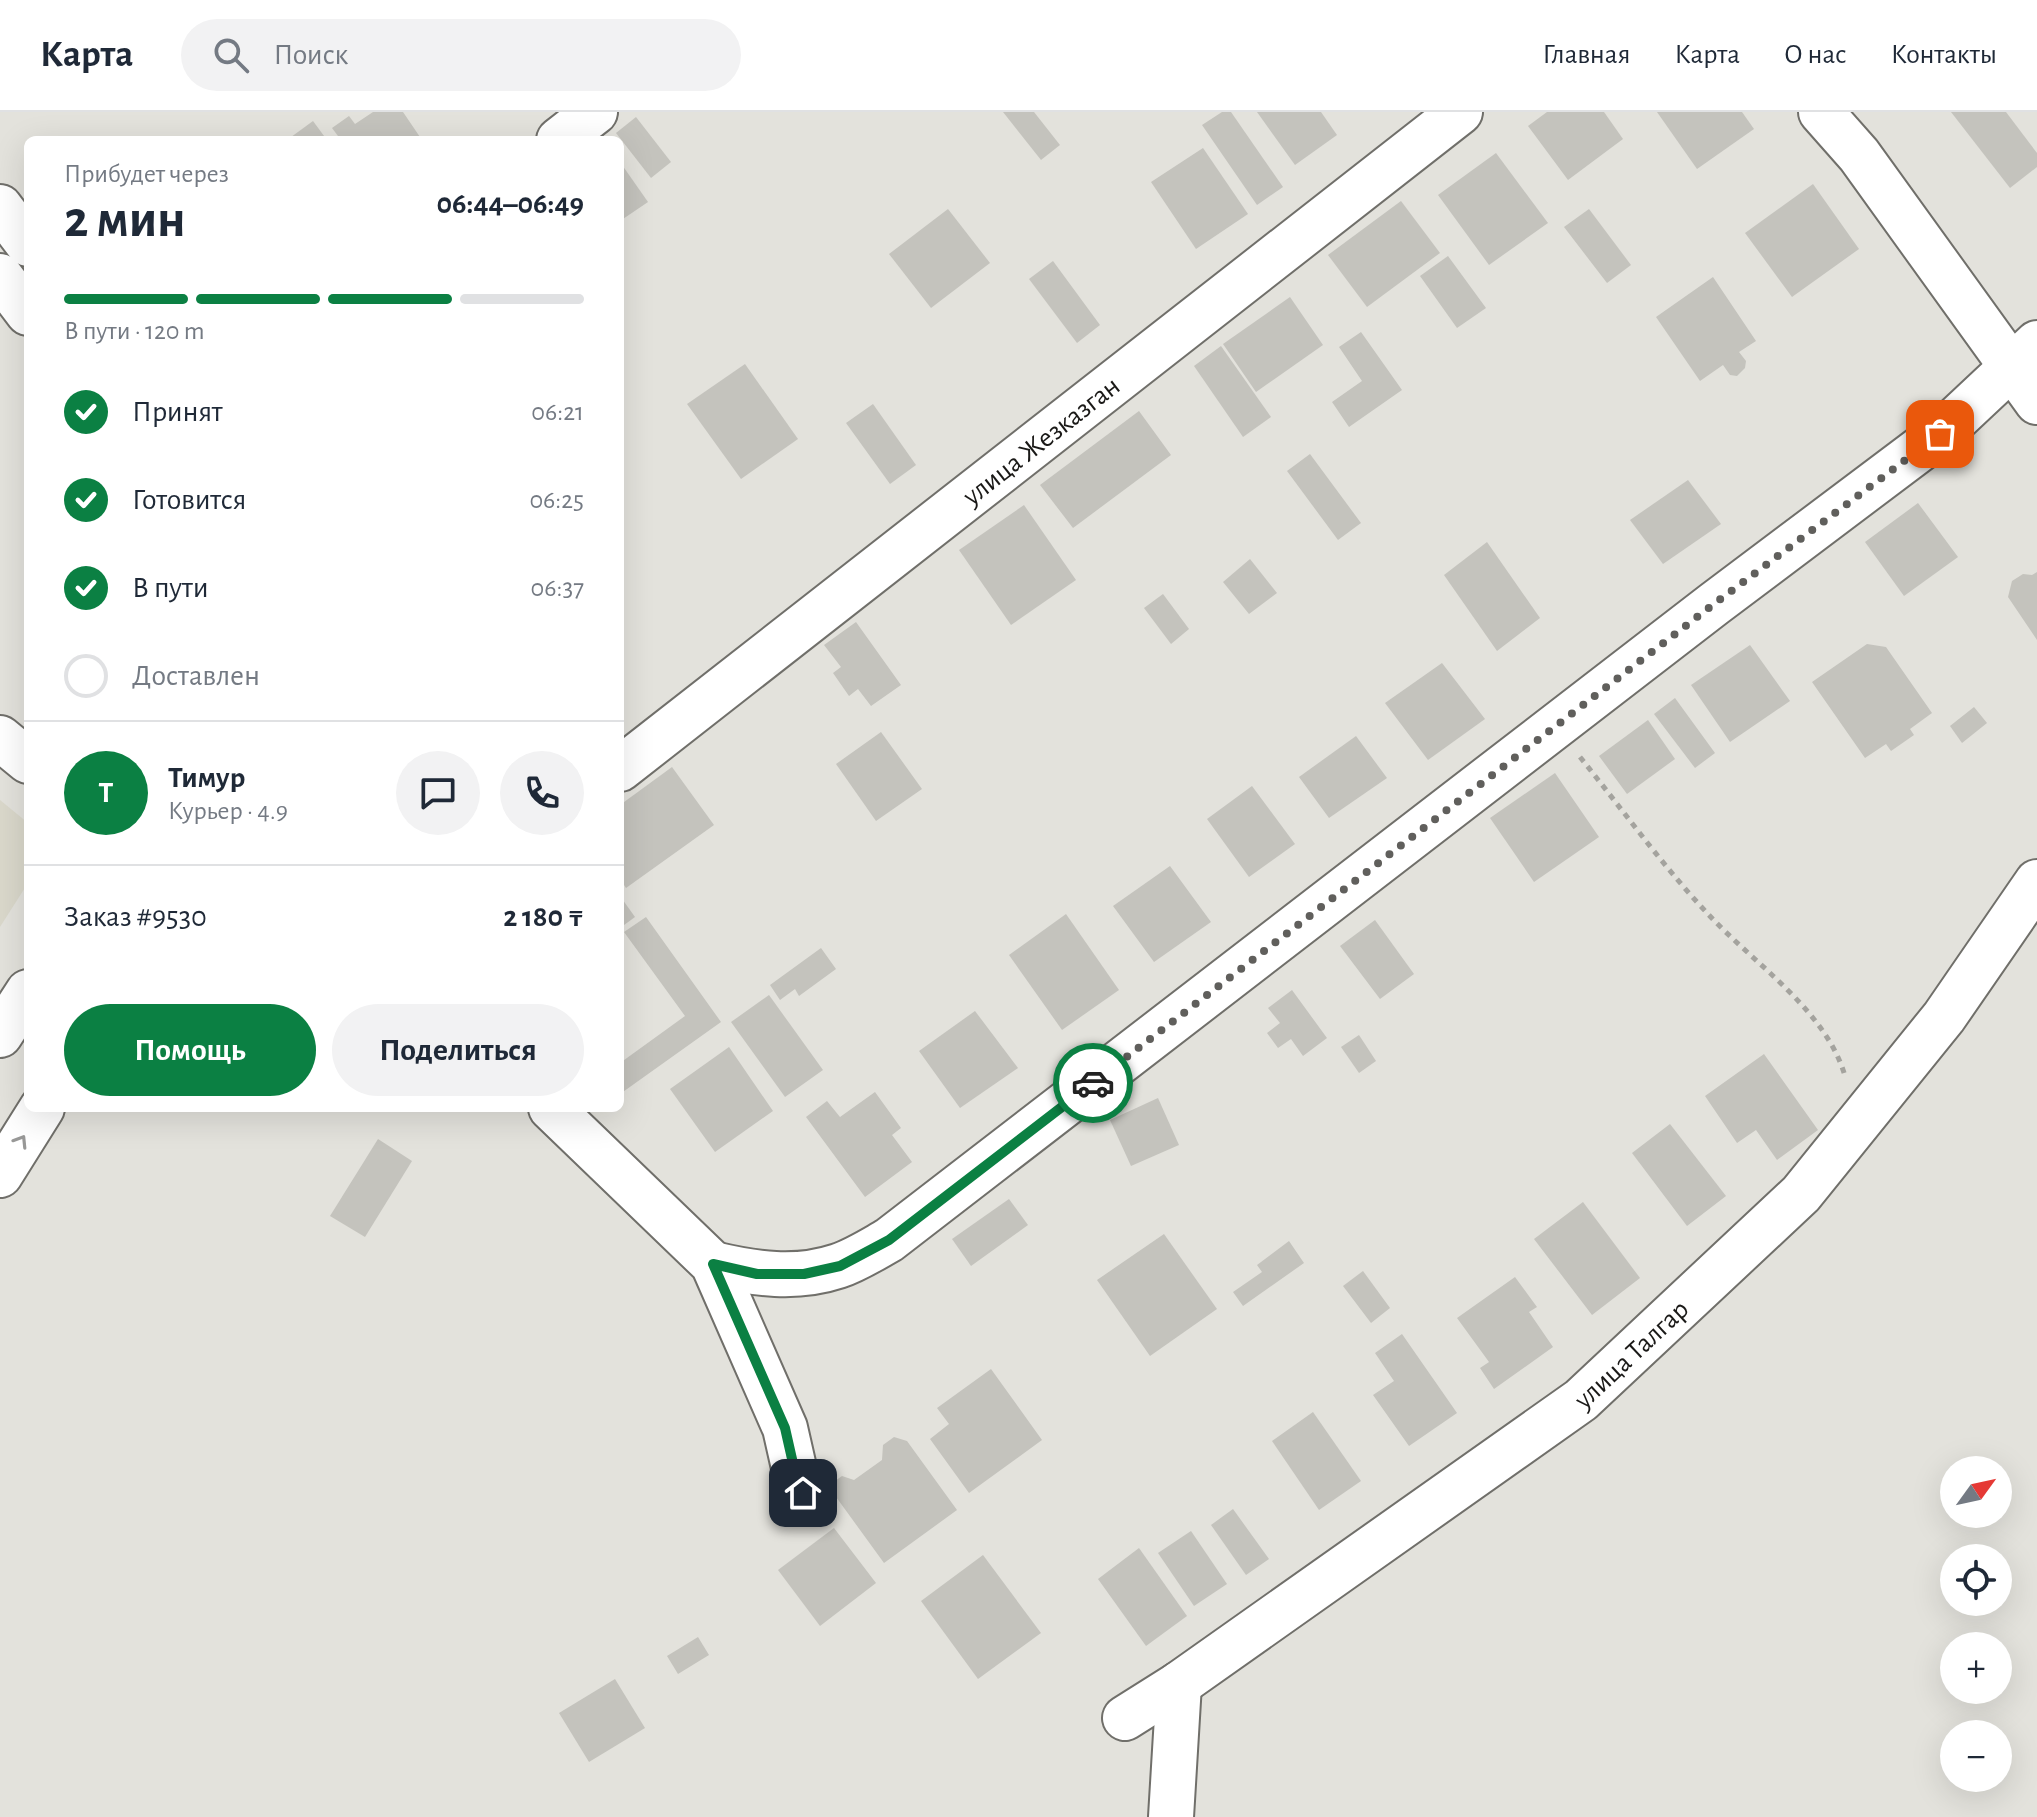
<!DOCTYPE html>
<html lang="ru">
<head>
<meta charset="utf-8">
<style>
  body { margin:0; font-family:"Alegreya Sans",sans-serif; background:#f2f2f3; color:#1f2937; height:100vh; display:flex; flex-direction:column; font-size:30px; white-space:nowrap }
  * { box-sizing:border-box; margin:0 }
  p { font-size:26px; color:#747a83 }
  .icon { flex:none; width:44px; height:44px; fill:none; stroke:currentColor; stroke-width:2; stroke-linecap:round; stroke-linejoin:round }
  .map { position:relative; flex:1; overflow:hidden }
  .drawer { position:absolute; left:24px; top:24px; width:600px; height:976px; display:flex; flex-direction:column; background:#fff; border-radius:12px; box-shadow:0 8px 32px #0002 }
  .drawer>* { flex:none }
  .needle { width:52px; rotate:57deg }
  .fabs { position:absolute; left:1940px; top:1344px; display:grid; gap:16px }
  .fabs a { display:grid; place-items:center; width:72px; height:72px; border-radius:50%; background:#fff; box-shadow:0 8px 32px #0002; font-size:40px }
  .pin { position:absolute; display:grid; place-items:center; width:68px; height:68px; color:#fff; margin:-34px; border-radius:16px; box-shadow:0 4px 12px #0006 }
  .courier { position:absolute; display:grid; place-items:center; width:80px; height:80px; margin:-40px; border:6px solid #0b8043; border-radius:50%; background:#fff; color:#222; box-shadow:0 2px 10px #0007 }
  .head em { font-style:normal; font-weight:700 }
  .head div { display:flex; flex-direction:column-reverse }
  .head { display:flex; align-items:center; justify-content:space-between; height:136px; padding:0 40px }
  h1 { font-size:52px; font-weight:700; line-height:60px }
  .bar { display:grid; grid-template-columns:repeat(4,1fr); gap:12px 8px; align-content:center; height:96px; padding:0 40px }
  .bar i { height:10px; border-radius:6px; background:#e0e1e3 }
  .bar .on { background:#0b8043 }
  .bar p { grid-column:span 4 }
  .line { display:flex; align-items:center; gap:20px; padding:0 40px; border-top:2px solid #e0e1e3 }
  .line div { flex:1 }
  .round { display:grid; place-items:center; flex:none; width:84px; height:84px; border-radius:42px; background:#f2f2f3 }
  ol { padding:0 40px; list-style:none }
  li { display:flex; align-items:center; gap:24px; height:88px }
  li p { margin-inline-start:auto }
  li .icon { padding:8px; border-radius:50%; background:#0b8043; color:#fff; stroke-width:4 }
  li:last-child { color:#747a83 }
  li i { width:44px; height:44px; border:4px solid #e0e1e3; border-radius:50% }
  .primary-button { display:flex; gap:16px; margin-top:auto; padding:16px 40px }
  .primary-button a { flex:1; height:92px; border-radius:48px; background:#0b8043; color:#fff; font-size:32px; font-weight:700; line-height:92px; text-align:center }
  .primary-button a+a { background:#f2f2f3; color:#1f2937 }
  header { display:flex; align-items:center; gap:48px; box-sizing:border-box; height:112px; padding:0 40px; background:#fff; border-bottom:2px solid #e0e1e3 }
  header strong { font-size:38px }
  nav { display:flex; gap:44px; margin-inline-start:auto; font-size:28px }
  .search { width:560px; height:72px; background:#f2f2f3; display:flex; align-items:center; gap:20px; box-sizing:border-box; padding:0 28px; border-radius:44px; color:#747a83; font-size:30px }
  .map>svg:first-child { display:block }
</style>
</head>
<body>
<header>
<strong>Карта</strong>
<div class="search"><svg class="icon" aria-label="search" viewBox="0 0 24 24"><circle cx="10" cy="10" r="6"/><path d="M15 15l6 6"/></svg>Поиск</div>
<nav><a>Главная</a><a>Карта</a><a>О нас</a><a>Контакты</a></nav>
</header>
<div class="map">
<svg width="2037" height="1705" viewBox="0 0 2037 1705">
  <rect width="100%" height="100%" fill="#e3e2dc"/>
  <polygon fill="#dad8cb" points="0,688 28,711 28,771 0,815"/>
  <g fill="#c4c3bd">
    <polygon points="373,0 403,0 422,28 332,28 338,24 332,16 349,4 355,12"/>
    <polygon points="1003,0 1034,0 1060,33 1041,48"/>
    <polygon points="1222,0 1231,0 1283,75 1257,93 1202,13"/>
    <polygon points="1257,0 1321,0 1337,23 1295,53"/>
    <polygon points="1547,0 1604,0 1623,27 1568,68 1528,14"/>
    <polygon points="1657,0 1742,0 1754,17 1697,57"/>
    <polygon points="1951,0 2006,0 2037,41 2037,55 2010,76"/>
    <polygon points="636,5 671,50 651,66 616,21"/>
    <polygon points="313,9 327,28 287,28"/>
    <polygon points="1203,36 1248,102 1196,137 1151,70"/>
    <polygon points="1496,41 1548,111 1489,153 1438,83"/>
    <polygon points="620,50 648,90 620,109"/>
    <polygon points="1813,72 1859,137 1792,185 1745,121"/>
    <polygon points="1401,89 1440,141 1367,195 1328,143"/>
    <polygon points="948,97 990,151 931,196 889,142"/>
    <polygon points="1589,97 1631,153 1607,171 1564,115"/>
    <polygon points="1448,144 1486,196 1457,216 1420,164"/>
    <polygon points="1053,149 1100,213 1077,231 1029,167"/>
    <polygon points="1713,165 1756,229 1739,240 1746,249 1745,256 1737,264 1730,263 1723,253 1700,269 1656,205"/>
    <polygon points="1290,185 1323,233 1256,280 1223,232"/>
    <polygon points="1361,220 1402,278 1349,315 1332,290 1362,269 1339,235"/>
    <polygon points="1221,234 1271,305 1243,325 1194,254"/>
    <polygon points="745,252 798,327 741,367 687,292"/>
    <polygon points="873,292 916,353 890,372 846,311"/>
    <polygon points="1139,299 1171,343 1073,416 1040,373"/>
    <polygon points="1310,342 1361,411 1338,428 1287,359"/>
    <polygon points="1688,368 1721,412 1663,452 1630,408"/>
    <polygon points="1918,391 1958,445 1904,484 1865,430"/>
    <polygon points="1024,393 1076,468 1011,513 959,438"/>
    <polygon points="1487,430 1540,506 1497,539 1444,463"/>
    <polygon points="1250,447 1277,481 1249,502 1223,470"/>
    <polygon points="2037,460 2037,528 2008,485 2012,469 2023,462 2032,463"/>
    <polygon points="1163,482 1189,517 1171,532 1144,496"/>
    <polygon points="856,510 901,573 871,594 858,577 849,584 833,561 841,555 824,533"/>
    <polygon points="1867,532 1886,535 1932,601 1910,617 1914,623 1891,639 1886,632 1865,646 1812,570"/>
    <polygon points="1750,533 1790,589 1730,630 1691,573"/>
    <polygon points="1442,551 1485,607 1428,648 1385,591"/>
    <polygon points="1675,586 1715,641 1695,656 1654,602"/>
    <polygon points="1974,595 1987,611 1962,631 1950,614"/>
    <polygon points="1648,608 1675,647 1627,682 1599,644"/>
    <polygon points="881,620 922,677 876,709 836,652"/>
    <polygon points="1356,624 1387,666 1329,706 1299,665"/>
    <polygon points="672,655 714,713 626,776 620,767 620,693"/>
    <polygon points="1555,661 1599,725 1534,770 1490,706"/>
    <polygon points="1252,674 1295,732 1249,765 1207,707"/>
    <polygon points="1170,754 1211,810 1154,850 1113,794"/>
    <polygon points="620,784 635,805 620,816"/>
    <polygon points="1066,802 1119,878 1062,918 1009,843"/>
    <polygon points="646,805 721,910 620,982 620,951 685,904 624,820"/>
    <polygon points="1375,808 1414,862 1380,887 1340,834"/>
    <polygon points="821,836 836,857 799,884 795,877 780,888 770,873"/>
    <polygon points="1292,878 1327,926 1303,944 1291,927 1278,936 1267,921 1280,911 1268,896"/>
    <polygon points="769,883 823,958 785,985 731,910"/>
    <polygon points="975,899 1018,956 960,996 919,939"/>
    <polygon points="1359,923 1376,949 1359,961 1341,935"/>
    <polygon points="729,935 773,999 715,1040 670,977"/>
    <polygon points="1764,942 1818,1018 1777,1048 1756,1018 1737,1031 1705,984"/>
    <polygon points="875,980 901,1016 892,1023 912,1050 865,1085 806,1005 827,989 840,1005"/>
    <polygon points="1158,986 1179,1033 1131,1054 1110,1008"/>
    <polygon points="1670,1012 1726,1084 1687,1114 1632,1041"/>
    <polygon points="378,1027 412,1049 365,1125 330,1104"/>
    <polygon points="1009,1087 1028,1113 971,1154 952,1127"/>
    <polygon points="1583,1090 1640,1166 1592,1203 1534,1127"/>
    <polygon points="1164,1122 1217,1197 1150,1244 1097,1168"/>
    <polygon points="1289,1129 1304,1151 1243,1194 1233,1180 1262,1160 1257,1153"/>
    <polygon points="1363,1159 1390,1196 1371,1211 1343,1174"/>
    <polygon points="1515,1165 1537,1195 1529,1200 1553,1235 1494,1277 1480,1256 1489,1250 1457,1206"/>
    <polygon points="1402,1222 1457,1301 1409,1334 1373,1283 1394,1269 1375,1241"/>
    <polygon points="991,1257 1042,1328 969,1381 930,1327 949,1312 937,1296"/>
    <polygon points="1313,1300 1361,1369 1319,1398 1272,1329"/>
    <polygon points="894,1325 907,1329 957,1398 884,1451 831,1378 835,1369 842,1364 854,1368 882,1348 883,1333"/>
    <polygon points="1233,1397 1269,1447 1246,1463 1211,1413"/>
    <polygon points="834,1416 876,1471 820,1514 778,1458"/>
    <polygon points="1191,1419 1227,1472 1194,1494 1158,1441"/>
    <polygon points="1139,1436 1187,1504 1146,1534 1098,1467"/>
    <polygon points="983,1443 1041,1521 978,1567 921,1489"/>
    <polygon points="698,1525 709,1543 678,1562 667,1544"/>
    <polygon points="615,1567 645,1616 589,1650 559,1601"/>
  </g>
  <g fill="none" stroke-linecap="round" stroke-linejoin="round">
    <defs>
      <g id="minor">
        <polyline points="1821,0 1859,43 2037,290"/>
        <polyline points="559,28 595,0"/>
        <polyline points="0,95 28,132"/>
        <polyline points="0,164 28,201"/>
        <polyline points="0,626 28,649"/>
        <path id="s1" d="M 620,657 L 1460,0"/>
        <polyline points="0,923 28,880"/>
        <polyline points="551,996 713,1152 785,1316 797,1369 803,1381"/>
        <polyline points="0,1063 42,996"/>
        <path d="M 713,1152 C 755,1162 796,1168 838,1154 C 856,1148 873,1137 889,1128 L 1714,492 L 1940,322 L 2037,231"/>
        <path id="s2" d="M 1125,1606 L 1179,1572 L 1581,1288 L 1801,1082 L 1944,905 L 2037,770"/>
        <polyline points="1171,1705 1179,1572"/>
      </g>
    </defs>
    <use href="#minor" stroke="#706f6a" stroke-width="48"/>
    <path stroke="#a4a39e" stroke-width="5" stroke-dasharray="6 6" stroke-linecap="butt" d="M 1580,645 C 1622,697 1662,753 1708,802 C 1753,851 1826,898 1845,964"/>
    <use href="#minor" stroke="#fff" stroke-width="44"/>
  </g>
  <defs><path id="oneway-chevron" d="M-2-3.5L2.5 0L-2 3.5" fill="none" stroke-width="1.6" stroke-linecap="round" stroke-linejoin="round" transform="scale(2)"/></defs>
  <use stroke="#989897" href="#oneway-chevron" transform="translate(21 1029) rotate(-58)"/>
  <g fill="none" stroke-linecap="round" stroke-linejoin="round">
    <polyline stroke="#605f5c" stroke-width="8" stroke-dasharray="0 14.4" points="1093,971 1714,492 1940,322"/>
    <polyline stroke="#0b8043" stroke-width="10" points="803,1381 797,1369 785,1316 713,1152 757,1162 804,1162 840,1154 889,1128 1093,971"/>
  </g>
  <g text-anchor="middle" stroke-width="6" stroke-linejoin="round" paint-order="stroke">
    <g font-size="28" fill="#1a1917" stroke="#f0efe9">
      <text dy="10" stroke="none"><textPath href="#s1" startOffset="534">улица Жезказган</textPath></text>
      <text dy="10" stroke="none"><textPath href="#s2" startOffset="624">улица Талгар</textPath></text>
    </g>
  </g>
</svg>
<div class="fabs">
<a><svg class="needle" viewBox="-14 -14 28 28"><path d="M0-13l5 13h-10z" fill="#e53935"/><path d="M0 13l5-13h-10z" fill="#747a83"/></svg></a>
<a><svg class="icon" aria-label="locate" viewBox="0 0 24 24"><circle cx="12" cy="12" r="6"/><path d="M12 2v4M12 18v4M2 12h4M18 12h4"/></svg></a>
<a>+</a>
<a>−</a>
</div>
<div class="pin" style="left:1940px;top:322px;background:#ea580c"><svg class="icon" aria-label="bag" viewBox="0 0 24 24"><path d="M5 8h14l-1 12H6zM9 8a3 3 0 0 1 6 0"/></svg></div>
<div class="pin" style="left:803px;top:1381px;background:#1f2937"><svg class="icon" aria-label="home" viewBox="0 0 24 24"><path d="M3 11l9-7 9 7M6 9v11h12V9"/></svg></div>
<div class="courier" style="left:1093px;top:971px"><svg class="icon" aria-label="car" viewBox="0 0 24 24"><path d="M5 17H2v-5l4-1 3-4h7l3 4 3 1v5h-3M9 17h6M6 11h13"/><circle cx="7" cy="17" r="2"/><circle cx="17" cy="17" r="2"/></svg></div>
<section class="drawer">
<div class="head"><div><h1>2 мин</h1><p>Прибудет через</p></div><em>06:44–06:49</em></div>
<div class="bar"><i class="on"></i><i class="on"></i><i class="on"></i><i></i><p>В пути · 120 m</p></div>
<ol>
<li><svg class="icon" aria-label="check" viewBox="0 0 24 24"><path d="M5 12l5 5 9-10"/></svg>Принят<p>06:21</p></li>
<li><svg class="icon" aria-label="check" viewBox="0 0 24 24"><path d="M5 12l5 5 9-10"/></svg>Готовится<p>06:25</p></li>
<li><svg class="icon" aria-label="check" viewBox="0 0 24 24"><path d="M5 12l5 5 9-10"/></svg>В пути<p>06:37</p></li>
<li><i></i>Доставлен</li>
</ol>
<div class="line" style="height:144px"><b class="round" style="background:#0b8043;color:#fff">Т</b><div><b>Тимур</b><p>Курьер · 4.9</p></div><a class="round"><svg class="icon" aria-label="chat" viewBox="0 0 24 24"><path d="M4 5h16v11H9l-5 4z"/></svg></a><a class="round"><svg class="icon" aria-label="phone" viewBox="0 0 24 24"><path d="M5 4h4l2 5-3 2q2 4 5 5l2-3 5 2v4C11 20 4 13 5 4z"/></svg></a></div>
<div class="line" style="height:104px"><div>Заказ #9530</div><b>2 180 ₸</b></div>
<div class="primary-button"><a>Помощь</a><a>Поделиться</a></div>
</section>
</div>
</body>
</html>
